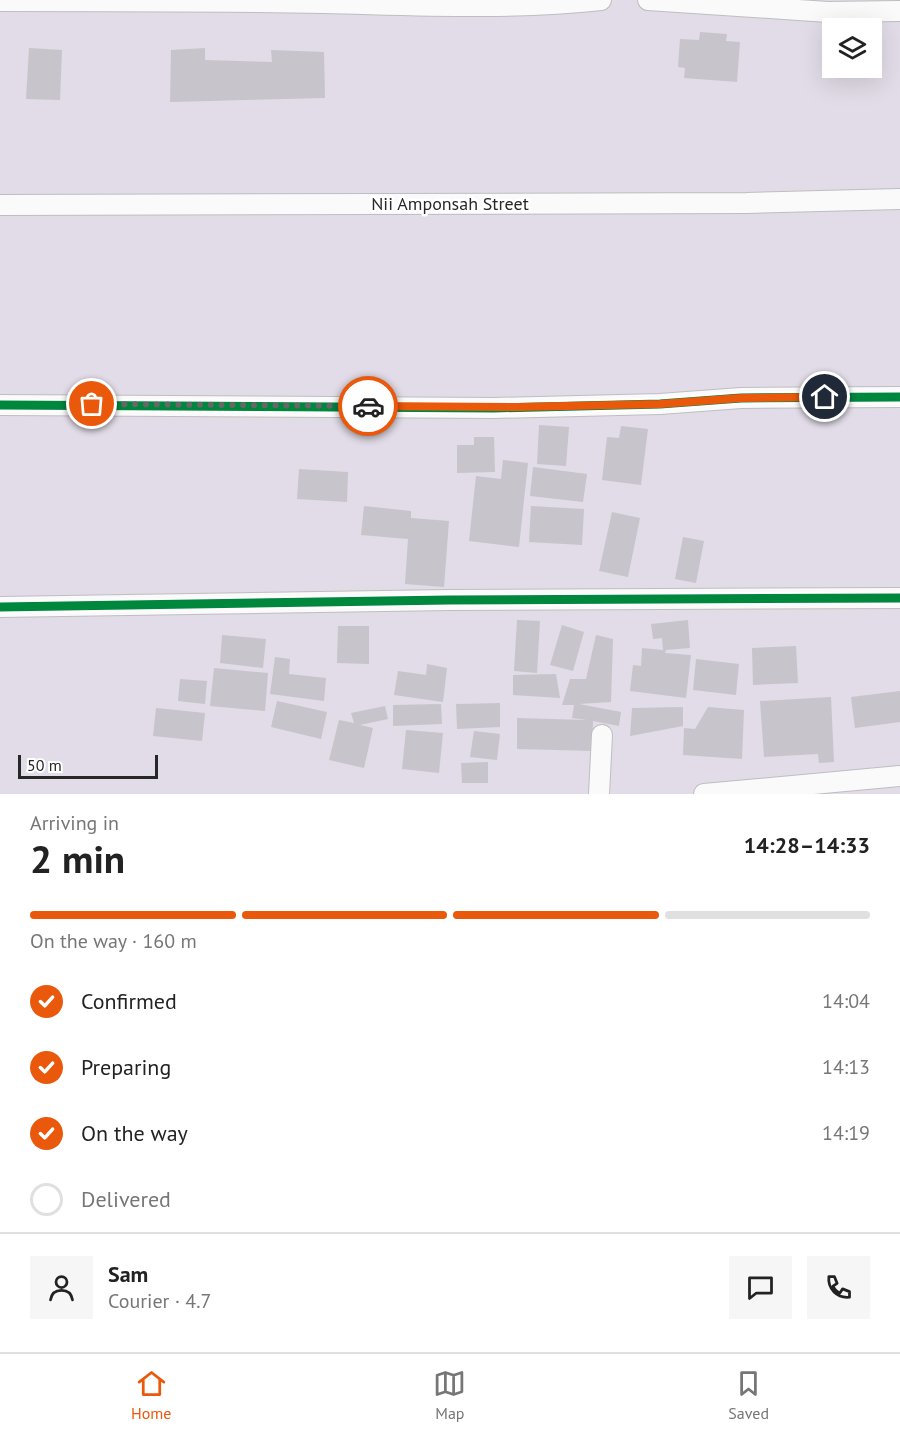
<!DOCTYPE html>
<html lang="en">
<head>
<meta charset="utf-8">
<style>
  body { margin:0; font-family:"PT Sans",sans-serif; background:#f6f6f6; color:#222; height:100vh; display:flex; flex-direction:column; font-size:22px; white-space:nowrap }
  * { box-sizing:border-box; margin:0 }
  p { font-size:20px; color:#767676 }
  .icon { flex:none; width:33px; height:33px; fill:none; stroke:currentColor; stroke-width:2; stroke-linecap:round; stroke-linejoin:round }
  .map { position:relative; height:794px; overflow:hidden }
  .panel { display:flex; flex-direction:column; background:#fff; flex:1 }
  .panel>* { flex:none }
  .tools { position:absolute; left:822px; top:18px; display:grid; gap:12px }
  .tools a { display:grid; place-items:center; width:60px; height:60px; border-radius:0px; background:#fff; box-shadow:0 6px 24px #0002; font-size:30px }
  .scale { position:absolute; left:18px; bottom:15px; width:140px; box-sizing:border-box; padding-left:6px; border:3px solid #272727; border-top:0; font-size:16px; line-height:21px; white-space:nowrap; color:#272727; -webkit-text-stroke:4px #fff; paint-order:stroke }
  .pin { position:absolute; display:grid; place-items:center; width:51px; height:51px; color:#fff; margin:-26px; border:3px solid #fff; border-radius:50%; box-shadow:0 2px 6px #0007 }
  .courier { position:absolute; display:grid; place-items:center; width:60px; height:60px; margin:-30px; border:4px solid #ea580c; border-radius:50%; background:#fff; color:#222; box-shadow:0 2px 8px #0007 }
  .headline em { font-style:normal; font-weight:600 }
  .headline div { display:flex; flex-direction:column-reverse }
  .headline { display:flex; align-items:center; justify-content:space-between; height:102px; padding:0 30px }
  h1 { font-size:39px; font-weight:600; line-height:45px }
  .bar { display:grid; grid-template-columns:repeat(4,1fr); gap:9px 6px; align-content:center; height:72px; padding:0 30px }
  .bar i { height:8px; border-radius:4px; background:#e0e0e0 }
  .bar .active { background:#ea580c }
  .bar p { grid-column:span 4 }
  .line { display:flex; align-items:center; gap:15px; padding:0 30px; border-top:2px solid #e0e0e0 }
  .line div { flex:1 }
  .round { display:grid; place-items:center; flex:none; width:63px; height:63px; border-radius:0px; background:#f6f6f6 }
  ol { padding:0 30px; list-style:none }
  li { display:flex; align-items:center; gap:18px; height:66px }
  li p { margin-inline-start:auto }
  li .icon { padding:6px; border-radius:50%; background:#ea580c; color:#fff; stroke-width:4 }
  li:last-child { color:#767676 }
  li i { width:33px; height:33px; border:3px solid #e0e0e0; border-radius:50% }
  .dock { display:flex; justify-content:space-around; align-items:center; height:84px; border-top:2px solid #e0e0e0; background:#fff; font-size:16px; color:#767676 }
  .dock a { display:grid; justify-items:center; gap:3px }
  .dock .active { color:#ea580c }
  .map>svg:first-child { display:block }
</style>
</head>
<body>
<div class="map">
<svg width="900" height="794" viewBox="0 0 900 794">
  <rect width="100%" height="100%" fill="#e1dce7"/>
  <g fill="#c8c4cb">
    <polygon points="700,32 727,34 726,41 740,42 737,82 684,78 685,68 678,67 680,39 699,40"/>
    <polygon points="29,48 62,50 60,100 26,99"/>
    <polygon points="205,48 205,60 272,62 271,50 324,52 325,98 170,102 171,50"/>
    <polygon points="539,425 569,427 566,466 537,464"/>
    <polygon points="621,426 648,429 641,485 602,480 607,437 619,438"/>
    <polygon points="474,437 494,437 495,472 457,473 457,445 474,445"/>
    <polygon points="503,460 528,463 519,547 469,541 476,476 501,479"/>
    <polygon points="533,467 587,474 583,502 530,496"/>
    <polygon points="299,469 348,472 347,502 297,499"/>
    <polygon points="364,506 411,511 411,518 449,521 444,587 405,584 408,539 361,535"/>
    <polygon points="531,506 584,509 582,545 529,542"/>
    <polygon points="612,512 640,518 628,577 599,571"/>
    <polygon points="683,537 704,541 696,583 675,579"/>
    <polygon points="517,620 540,621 537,673 514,671"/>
    <polygon points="688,620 690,648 666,650 665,653 691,655 686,698 630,691 633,665 641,666 642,648 663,650 662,638 653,639 651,624"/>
    <polygon points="562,625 584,632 573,671 550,665"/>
    <polygon points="338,626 369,626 369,664 337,663"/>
    <polygon points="222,635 266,639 263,668 220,663"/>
    <polygon points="596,635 613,639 611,702 579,704 621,712 619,726 593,721 592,751 517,749 517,718 587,720 572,718 574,705 562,705 570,679 586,679"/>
    <polygon points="796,646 798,683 753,685 752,648"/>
    <polygon points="275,657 290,659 289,674 326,678 324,701 270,694"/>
    <polygon points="696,659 739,664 736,695 693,690"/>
    <polygon points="427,664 447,668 443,702 394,695 398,671 426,675"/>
    <polygon points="214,668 268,673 265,711 210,706"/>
    <polygon points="556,674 560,698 513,695 513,675"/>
    <polygon points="180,679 207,681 205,704 178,701"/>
    <polygon points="900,691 900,722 855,728 851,697"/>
    <polygon points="831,697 834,762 819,763 818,754 764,757 760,701"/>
    <polygon points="277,701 327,712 321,739 271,727"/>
    <polygon points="500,703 500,727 457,729 456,704"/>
    <polygon points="441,704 442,724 393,726 393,705"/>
    <polygon points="385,706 388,719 360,725 373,728 364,768 329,760 339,720 354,723 351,713"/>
    <polygon points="683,707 683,726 630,736 632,708"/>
    <polygon points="708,707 744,710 742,759 683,755 684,728 695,729"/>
    <polygon points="156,708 205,713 202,741 153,736"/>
    <polygon points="406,730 443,733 439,773 402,769"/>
    <polygon points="474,731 500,734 497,760 470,757"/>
    <polygon points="488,762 488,783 462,783 461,763"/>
  </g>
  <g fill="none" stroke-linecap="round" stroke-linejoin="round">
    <defs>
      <g id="minor">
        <polyline points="648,0 828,12 900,11"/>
        <path d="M 0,1 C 108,1 216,1 324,3 C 416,5 509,10 601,0"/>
        <polyline points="0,205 747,203 900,199"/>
        <polyline points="0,405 494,408 660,404 741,398 900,397"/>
        <polyline points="0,607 449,600 900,598"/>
        <polyline points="599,794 602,735"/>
        <polyline points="704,794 900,776"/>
      </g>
    </defs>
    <use href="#minor" stroke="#bebec0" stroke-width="22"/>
    <use href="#minor" stroke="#fafafb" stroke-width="20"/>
    <defs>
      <g id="cycleway">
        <polyline points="0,405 494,408 660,404 741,398 900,397"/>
        <polyline points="0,607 449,600 900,598"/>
      </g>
    </defs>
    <use href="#cycleway" stroke="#fff" stroke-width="13"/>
    <use href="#cycleway" stroke="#00873e" stroke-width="9"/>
  </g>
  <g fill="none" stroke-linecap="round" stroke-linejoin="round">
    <polyline stroke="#68666a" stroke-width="6" stroke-dasharray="0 10.8" points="92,404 368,406"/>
    <polyline stroke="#ea580c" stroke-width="8" points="368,406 518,407 660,404 741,398 825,397"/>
  </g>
  <g text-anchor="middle" stroke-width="5" stroke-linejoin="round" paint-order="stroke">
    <g font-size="18" fill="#272727" stroke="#fff">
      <text x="450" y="210">Nii Amponsah Street</text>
    </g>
  </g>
</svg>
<div class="tools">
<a><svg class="icon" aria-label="layers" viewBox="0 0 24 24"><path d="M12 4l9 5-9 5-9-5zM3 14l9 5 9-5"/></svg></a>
</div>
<div class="scale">50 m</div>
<div class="pin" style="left:92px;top:404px;background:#ea580c"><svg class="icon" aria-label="bag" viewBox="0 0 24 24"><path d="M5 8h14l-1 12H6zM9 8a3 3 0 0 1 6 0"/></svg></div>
<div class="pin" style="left:825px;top:397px;background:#1f2937"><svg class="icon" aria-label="home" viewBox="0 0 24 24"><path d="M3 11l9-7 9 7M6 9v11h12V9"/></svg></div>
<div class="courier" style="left:368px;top:406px"><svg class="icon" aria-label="car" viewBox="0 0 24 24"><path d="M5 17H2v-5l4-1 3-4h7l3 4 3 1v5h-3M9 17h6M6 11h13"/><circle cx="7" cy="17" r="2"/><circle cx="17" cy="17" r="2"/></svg></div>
</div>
<section class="panel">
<div class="headline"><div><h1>2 min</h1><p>Arriving in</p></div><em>14:28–14:33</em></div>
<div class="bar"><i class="active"></i><i class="active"></i><i class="active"></i><i></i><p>On the way · 160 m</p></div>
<ol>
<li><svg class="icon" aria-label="check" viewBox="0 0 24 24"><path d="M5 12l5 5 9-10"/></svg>Confirmed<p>14:04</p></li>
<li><svg class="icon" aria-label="check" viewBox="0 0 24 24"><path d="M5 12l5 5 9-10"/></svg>Preparing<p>14:13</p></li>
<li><svg class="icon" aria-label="check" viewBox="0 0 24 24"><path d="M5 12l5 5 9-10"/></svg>On the way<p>14:19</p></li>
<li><i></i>Delivered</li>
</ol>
<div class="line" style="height:108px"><a class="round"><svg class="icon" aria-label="person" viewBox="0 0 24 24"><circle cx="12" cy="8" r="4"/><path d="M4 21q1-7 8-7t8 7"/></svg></a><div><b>Sam</b><p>Courier · 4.7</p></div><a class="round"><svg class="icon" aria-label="chat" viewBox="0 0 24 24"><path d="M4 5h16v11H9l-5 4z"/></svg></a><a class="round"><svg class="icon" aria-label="phone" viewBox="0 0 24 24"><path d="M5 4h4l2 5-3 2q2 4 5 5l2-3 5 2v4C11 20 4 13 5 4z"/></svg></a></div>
</section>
<nav class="dock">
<a class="active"><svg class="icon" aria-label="home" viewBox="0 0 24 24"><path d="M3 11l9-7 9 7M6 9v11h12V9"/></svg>Home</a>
<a><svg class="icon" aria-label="map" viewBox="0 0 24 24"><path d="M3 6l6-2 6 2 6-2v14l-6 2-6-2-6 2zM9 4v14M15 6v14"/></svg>Map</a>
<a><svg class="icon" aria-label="saved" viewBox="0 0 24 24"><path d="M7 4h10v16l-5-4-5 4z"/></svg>Saved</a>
</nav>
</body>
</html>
